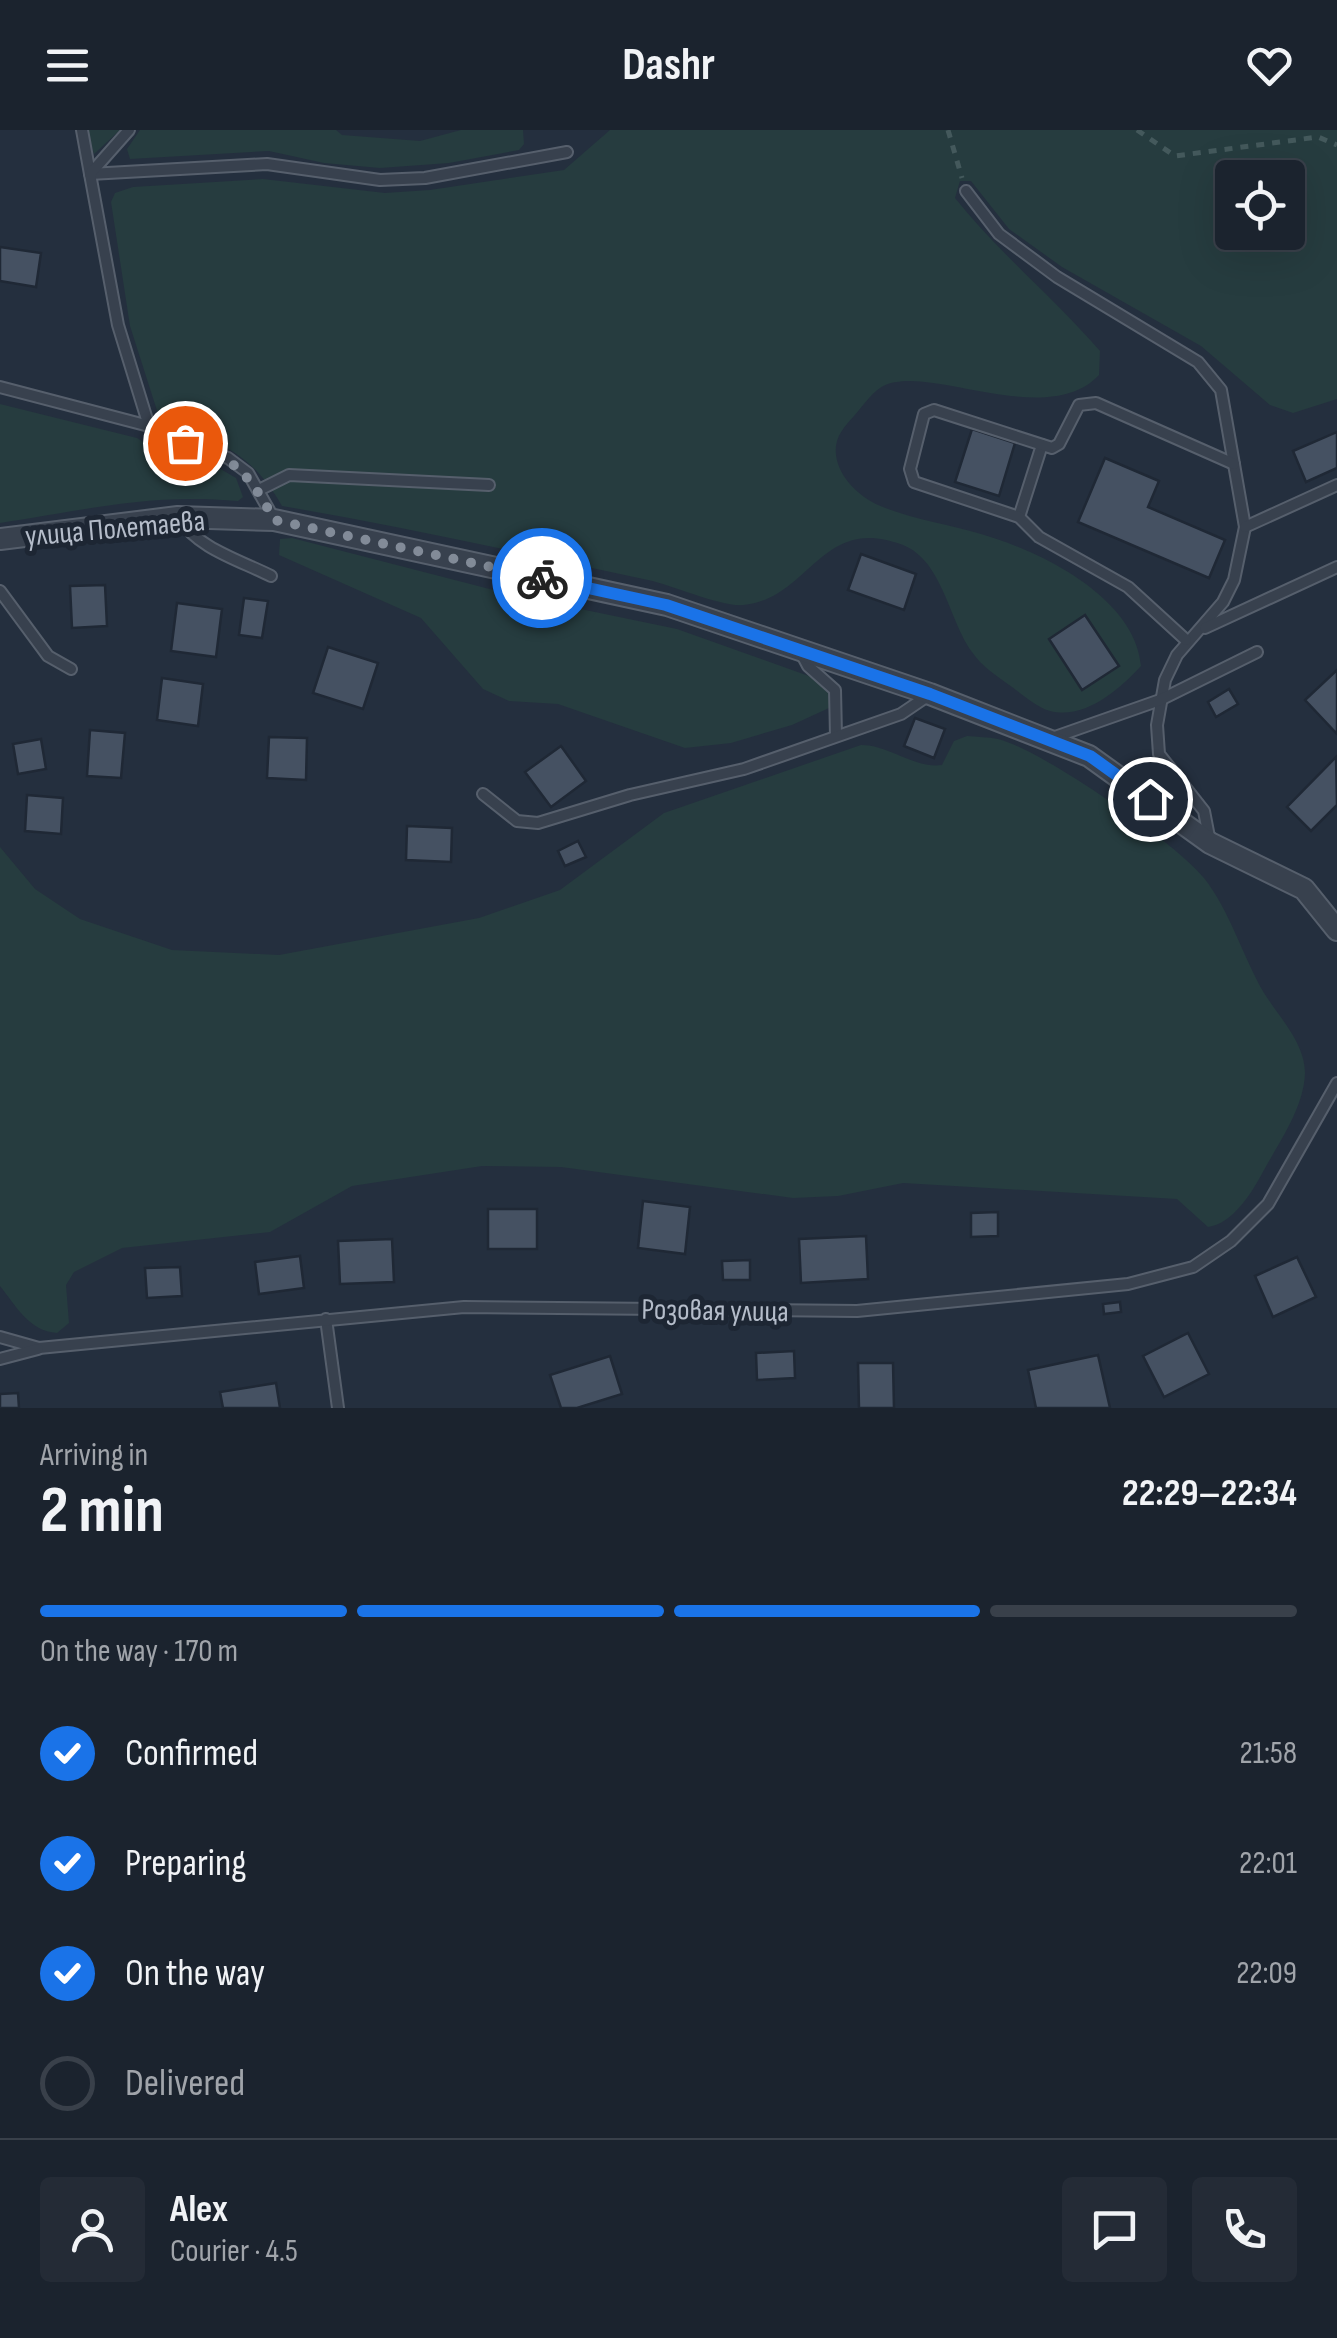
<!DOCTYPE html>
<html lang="en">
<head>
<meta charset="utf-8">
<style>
  body { margin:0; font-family:"Sofia Sans Condensed",sans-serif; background:#242b36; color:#f1f3f6; height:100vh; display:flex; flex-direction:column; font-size:38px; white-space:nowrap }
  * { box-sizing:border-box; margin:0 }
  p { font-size:32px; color:#a0a4aa }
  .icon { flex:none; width:55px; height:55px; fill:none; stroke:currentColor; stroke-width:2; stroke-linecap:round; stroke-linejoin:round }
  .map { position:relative; height:1278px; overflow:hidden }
  .side { display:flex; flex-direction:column; background:#1b232e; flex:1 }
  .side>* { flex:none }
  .controls { position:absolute; left:1215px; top:30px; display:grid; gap:20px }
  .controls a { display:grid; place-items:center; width:90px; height:90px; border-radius:10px; background:#1b232e; box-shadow:0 10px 40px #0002,0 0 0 2px #39404a; font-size:50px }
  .pin { position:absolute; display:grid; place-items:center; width:85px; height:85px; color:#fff; margin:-42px; border:5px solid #fff; border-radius:50%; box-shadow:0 2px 10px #0007 }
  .courier { position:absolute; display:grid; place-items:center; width:100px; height:100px; margin:-50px; border:8px solid #1a73e8; border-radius:50%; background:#fff; color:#222; box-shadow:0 2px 12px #0007 }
  .summary em { font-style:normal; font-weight:700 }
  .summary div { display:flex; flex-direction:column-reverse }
  .summary { display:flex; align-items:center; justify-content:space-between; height:170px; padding:0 40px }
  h1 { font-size:65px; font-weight:700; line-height:75px }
  .bar { display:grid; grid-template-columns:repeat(4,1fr); gap:15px 10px; align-content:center; height:120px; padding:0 40px }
  .bar i { height:12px; border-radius:8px; background:#39404a }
  .bar .current { background:#1a73e8 }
  .bar p { grid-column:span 4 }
  .line { display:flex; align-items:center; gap:25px; padding:0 40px; border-top:2px solid #39404a }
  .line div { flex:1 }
  .round { display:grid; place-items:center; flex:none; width:105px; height:105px; border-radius:10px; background:#242b36 }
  ol { padding:0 40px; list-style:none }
  li { display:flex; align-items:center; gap:30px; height:110px }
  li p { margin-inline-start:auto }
  li .icon { padding:10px; border-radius:50%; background:#1a73e8; color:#fff; stroke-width:4 }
  li:last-child { color:#a0a4aa }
  li i { width:55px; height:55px; border:5px solid #39404a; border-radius:50% }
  header { display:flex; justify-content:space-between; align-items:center; height:130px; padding:0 40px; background:#1b232e; font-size:45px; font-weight:700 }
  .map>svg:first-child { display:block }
</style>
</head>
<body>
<header><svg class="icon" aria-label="menu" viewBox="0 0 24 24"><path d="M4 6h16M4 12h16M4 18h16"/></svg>Dashr<svg class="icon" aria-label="heart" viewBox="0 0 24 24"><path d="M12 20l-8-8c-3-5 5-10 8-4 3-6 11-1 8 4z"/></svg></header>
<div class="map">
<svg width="1337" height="1278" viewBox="0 0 1337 1278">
  <rect width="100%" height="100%" fill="#242f3e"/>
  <g fill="#263c3f" fill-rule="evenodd">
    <polygon points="87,0 120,0 94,24"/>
    <polygon points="140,0 336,0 342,5 420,11 461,0 523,0 524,14 519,20 449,33 380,38 324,33 269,21 130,29 127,19"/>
    <path d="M 610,0 L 1337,0 L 1337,269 L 1293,283 L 1270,275 L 1201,216 L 1062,137 L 1009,99 L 971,51 L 960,51 L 955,68 C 999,123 1054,168 1100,221 L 1099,245 C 1046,302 921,229 880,258 C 870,265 862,277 854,286 C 843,298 834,308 836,325 C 839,348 859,366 878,375 C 910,389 948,394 981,404 C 1040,421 1135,467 1141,536 C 1120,559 1085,590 1050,581 C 1036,577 1023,565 1012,557 C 997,546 982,537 972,522 C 949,491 943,431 903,415 C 821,383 810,469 743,475 C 721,477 672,455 648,450 C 526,424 405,397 282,376 C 249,319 219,313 160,290 L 130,196 L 111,72 L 115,63 L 133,57 L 263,49 L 385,63 L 430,60 L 564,40 ZM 1232,48 L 1288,48 L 1288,102 L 1232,102 Z"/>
    <path d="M 0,274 L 137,308 L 158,321 L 212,334 L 236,348 L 243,367 L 238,371 C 150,363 86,380 0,393 Z"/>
    <polygon points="292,408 513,465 677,499 820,550 831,565 829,578 792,595 731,613 685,618 558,574 509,571 483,559 421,488 279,425 280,409"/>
    <path d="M 967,606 C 977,607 988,607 998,609 C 1042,620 1175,712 1204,748 C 1230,781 1243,827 1264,863 C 1279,887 1305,913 1305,943 C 1304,977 1280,1011 1264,1040 C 1253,1061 1233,1094 1208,1097 L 1177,1069 L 903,1053 L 838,1066 L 793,1068 L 561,1037 L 482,1036 L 352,1056 L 270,1102 L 122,1118 L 74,1142 L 66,1155 L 69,1193 L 57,1203 C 29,1201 16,1176 0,1156 L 0,717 L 35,759 L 80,789 L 172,820 L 279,825 L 479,788 L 560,760 L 664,683 L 861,615 C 889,615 915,639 942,635 L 954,611 Z"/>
  </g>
  <g fill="#455162" stroke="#1f2835" stroke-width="2.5">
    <polygon points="0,117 41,123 36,157 0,151"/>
    <polygon points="972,299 1015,313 999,366 955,352"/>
    <polygon points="1337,302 1337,338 1306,352 1293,321"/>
    <polygon points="1105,328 1159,351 1148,377 1225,410 1209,448 1078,392"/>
    <polygon points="861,424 916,444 904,480 848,460"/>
    <polygon points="105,455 107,496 72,498 70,456"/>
    <polygon points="244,468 268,471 262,508 239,505"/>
    <polygon points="177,473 222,479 216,527 171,521"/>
    <polygon points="1085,485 1119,536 1082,560 1049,509"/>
    <polygon points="328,517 378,533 363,579 313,563"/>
    <polygon points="1337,540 1337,604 1305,570"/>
    <polygon points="162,548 203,554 198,596 157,590"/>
    <polygon points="1229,559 1238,574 1216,587 1208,572"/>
    <polygon points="915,588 945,599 934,628 904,616"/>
    <polygon points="90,600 125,603 121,648 87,646"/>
    <polygon points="269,607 307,608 306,650 267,648"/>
    <polygon points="41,609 46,639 18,644 13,614"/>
    <polygon points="561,616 586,651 551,677 525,642"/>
    <polygon points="1336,627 1337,675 1311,701 1287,677"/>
    <polygon points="27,665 63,668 61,704 25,701"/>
    <polygon points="407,696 452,698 451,732 406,730"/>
    <polygon points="578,711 586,727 565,736 558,721"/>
    <polygon points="643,1071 690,1077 685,1124 638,1118"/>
    <rect x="488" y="1079" width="49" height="40"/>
    <polygon points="998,1082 998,1106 971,1107 971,1083"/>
    <polygon points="866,1106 868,1149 801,1153 799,1109"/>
    <polygon points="392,1109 394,1152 340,1154 338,1111"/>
    <polygon points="300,1126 304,1158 259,1164 255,1132"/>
    <polygon points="1297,1127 1316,1167 1273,1187 1255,1146"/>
    <polygon points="750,1130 750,1150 723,1150 722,1131"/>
    <polygon points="180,1137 182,1166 147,1168 145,1138"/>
    <polygon points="1120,1172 1121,1182 1104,1184 1103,1174"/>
    <polygon points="1188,1203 1209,1244 1164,1267 1143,1226"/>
    <polygon points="794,1221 795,1248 757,1250 756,1223"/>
    <polygon points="1098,1225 1110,1278 1036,1278 1028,1240"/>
    <polygon points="610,1226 622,1264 577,1278 561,1278 550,1245"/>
    <polygon points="858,1233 893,1233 894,1278 859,1278"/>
    <polygon points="276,1253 280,1278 223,1278 220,1262"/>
    <polygon points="18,1263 19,1278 0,1278 0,1264"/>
  </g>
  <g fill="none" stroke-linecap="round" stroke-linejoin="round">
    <defs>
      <g id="service">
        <polyline points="82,0 90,44 267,34 380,50 425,48 567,22"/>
        <polyline points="129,0 90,44 118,195 149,296 164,308 228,328 248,343 274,389"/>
        <polyline points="966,61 999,104 1057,147 1198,232 1221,260 1245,397 1234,450 1223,472 1177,525 1165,550 1157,595 1159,624 1204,681 1210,712"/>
        <polyline points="0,257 149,296"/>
        <polyline points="259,360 289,345 489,355"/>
        <polyline points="1019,387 1042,315"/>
        <path d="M 179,388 C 197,418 239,430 271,446"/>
        <polyline points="1245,397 1337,355"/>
        <polyline points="0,461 48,526 71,539"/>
        <polyline points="1205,498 1337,437"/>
        <polyline points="1186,510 1128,457 1039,407 1019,387 914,352 910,339 924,284 934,280 1052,318 1059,314 1079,275 1096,273 1234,334"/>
        <polyline points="800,521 808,536 835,560 836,606"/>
        <polyline points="1052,608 1160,570 1257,522"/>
        <polyline points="483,664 517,691 538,693 630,665 744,639 901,584 929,565"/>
        <polyline points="326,1189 338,1278"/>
        <polyline points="0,1207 39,1218 464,1177 857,1181 1128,1154 1193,1137 1231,1111 1268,1074 1337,953"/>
        <polyline points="0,1229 38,1219"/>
      </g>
      <polyline id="minor" points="0,409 178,387 274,390 667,475 930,564 1089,626 1210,713 1304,759 1337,800"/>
    </defs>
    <use href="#service" stroke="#565f6c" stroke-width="14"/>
    <use href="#minor" stroke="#565f6c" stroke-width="24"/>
    <g stroke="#44595c" stroke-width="5" stroke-dasharray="8 8" stroke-linecap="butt">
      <polyline points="948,0 962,48"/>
      <polyline points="1137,0 1175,26 1318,7 1337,15"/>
    </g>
    <use href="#service" stroke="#38414e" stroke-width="10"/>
    <use href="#minor" stroke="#38414e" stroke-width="20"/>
  </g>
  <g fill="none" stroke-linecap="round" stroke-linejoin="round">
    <path stroke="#828b98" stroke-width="10" stroke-dasharray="0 18" d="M 185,313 C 234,325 252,348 274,390 L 542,448"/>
    <polyline stroke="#1a73e8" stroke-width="12" points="542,448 666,475 930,564 1090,626 1150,669"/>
  </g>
  <g text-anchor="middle" stroke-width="10" stroke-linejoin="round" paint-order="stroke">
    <g font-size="30" fill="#b4bcc9" stroke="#1d2633">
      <text transform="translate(115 398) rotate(-5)" y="10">улица Полетаева</text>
      <text transform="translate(715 1180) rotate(1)" y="10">Розовая улица</text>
    </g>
  </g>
</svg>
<div class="controls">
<a><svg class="icon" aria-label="locate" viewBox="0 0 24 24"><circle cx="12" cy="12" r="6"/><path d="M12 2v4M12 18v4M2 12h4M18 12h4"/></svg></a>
</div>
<div class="pin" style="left:185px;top:313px;background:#ea580c"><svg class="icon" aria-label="bag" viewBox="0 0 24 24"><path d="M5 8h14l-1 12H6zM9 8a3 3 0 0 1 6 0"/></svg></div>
<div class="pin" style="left:1150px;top:669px;background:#1f2937"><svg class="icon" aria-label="home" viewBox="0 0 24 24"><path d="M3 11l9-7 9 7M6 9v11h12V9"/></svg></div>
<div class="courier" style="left:542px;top:448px"><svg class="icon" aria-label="bike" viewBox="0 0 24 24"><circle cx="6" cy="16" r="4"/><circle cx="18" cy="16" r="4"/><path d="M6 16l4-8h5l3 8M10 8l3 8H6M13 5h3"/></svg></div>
</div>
<section class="side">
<div class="summary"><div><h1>2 min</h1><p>Arriving in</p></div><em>22:29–22:34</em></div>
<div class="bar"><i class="current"></i><i class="current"></i><i class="current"></i><i></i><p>On the way · 170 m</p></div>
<ol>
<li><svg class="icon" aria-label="check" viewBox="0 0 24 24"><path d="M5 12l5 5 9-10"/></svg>Confirmed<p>21:58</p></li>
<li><svg class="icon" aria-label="check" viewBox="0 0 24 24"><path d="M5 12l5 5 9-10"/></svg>Preparing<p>22:01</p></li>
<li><svg class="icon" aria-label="check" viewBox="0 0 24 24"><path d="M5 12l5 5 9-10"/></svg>On the way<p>22:09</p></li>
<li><i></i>Delivered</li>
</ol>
<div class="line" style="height:180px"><a class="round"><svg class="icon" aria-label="person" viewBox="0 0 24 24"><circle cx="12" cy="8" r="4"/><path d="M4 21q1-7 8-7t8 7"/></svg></a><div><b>Alex</b><p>Courier · 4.5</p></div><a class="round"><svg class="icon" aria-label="chat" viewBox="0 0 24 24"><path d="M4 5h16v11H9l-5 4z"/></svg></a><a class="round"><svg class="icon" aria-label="phone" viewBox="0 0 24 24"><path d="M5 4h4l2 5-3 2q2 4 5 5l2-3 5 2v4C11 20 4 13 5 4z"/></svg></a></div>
</section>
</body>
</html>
